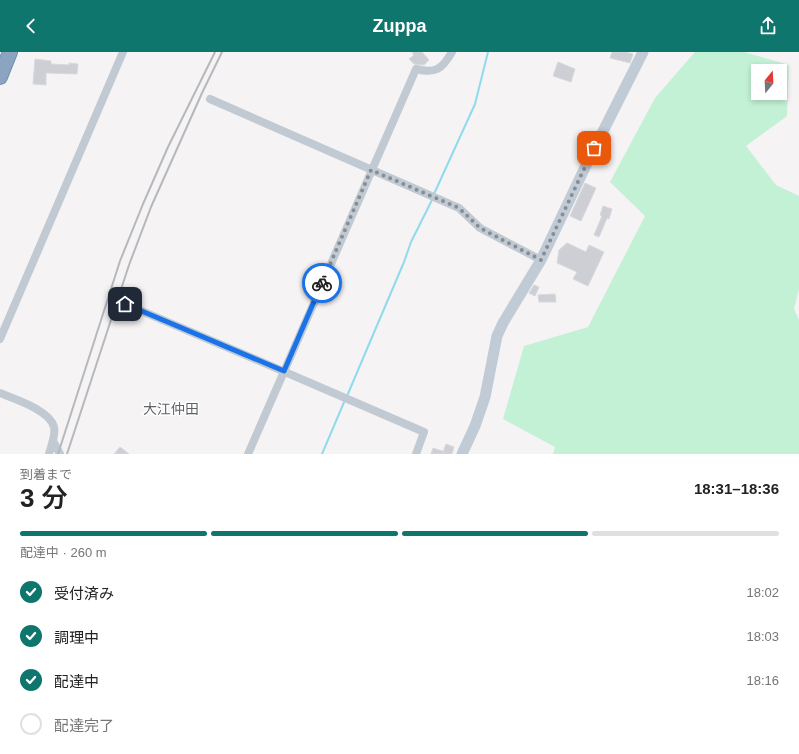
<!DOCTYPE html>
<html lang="ja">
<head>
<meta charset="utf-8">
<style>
  body { margin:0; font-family:Arial,"Noto Sans JP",sans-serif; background:#f6f6f6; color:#222; height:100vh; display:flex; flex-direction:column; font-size:15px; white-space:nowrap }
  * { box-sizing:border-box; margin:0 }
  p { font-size:13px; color:#767676 }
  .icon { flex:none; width:22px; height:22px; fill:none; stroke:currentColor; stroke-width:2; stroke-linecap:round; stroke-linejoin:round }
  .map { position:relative; height:402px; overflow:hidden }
  .sheet { display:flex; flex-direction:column; background:#fff; flex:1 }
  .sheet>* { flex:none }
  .needle { width:26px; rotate:18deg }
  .fabs { position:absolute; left:751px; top:12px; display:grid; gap:8px }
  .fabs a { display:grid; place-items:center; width:36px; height:36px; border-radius:0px; background:#fff; box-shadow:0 2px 6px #0003; font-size:20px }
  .pin { position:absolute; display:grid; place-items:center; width:34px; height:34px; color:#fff; margin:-17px; border-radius:8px; box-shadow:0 2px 6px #0006 }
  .courier { position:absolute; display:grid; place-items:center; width:40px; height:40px; margin:-20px; border:3px solid #1a73e8; border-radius:50%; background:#fff; color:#222; box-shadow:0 1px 5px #0007 }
  .overview em { font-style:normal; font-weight:600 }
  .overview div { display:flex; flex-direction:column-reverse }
  .overview { display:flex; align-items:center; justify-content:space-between; height:68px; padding:0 20px }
  h1 { font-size:26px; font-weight:600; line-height:30px }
  .bar { display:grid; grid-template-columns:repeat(4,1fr); gap:6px 4px; align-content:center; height:48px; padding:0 20px }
  .bar i { height:5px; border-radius:3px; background:#e0e0e0 }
  .bar .active { background:#0f766e }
  .bar p { grid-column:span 4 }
  ol { padding:0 20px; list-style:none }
  li { display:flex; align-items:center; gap:12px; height:44px }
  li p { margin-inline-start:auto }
  li .icon { padding:4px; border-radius:50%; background:#0f766e; color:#fff; stroke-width:4 }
  li:last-child { color:#767676 }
  li i { width:22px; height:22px; border:2px solid #e0e0e0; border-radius:50% }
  header { display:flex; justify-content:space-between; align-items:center; height:52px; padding:0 20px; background:#0f766e; color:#fff; font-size:18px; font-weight:600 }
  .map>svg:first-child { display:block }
</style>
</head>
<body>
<header><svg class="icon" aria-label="back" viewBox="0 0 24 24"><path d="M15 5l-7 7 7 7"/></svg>Zuppa<svg class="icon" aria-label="share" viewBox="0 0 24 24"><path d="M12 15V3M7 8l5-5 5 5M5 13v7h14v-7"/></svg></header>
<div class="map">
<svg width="799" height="402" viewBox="0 0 799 402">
  <rect width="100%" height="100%" fill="#f5f3f3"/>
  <path fill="#c3f1d5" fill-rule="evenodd" d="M 695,0 L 744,0 L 789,13 L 787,64 L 746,94 L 776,133 L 799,144 L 799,237 L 794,257 L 799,268 L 799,402 L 553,402 L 555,395 L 503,367 L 524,294 L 588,275 L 645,164 L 610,130 L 655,46 ZM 758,19 L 780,19 L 780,41 L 758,41 Z"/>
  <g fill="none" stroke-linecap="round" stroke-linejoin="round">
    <g stroke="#90daee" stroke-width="2">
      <polyline points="434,142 475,52 488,0"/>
      <polyline points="347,344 404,210 411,190 433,146"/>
      <polyline points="322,402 345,348"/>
    </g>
  </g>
  <g fill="#cdcfd5" stroke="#d7d9de">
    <polygon points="412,0 422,0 429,8 424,13 414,12 409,7 414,3"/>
    <polygon points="612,0 625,0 633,2 630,11 610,6"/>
    <polygon points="35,7 51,9 51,12 69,13 69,11 78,12 77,22 46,21 46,33 33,32"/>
    <polygon points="558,10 575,17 571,30 553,24"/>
    <polygon points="585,131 596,136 581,169 570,164"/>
    <polygon points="603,154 612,157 609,167 607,166 599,185 594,183 602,164 600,163"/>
    <polygon points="567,191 586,200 589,193 604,200 588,234 573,227 577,220 557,211 559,198"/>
    <polygon points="534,233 539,235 535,244 529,241"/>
    <polygon points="555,242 556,250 539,250 538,243"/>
    <polygon points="446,392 454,395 452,402 431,402 433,396 445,400 443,400"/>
    <polygon points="120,395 129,402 114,402"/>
  </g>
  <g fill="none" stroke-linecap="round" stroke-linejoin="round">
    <defs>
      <polyline id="highway" points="0,25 10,0"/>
    </defs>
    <use href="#highway" stroke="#7690ad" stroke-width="16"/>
    <g stroke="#c1cad2" stroke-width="8">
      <polyline points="210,47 459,156 480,176 541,208"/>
      <polyline points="125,252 250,305 424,380 416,402"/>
      <polyline points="0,287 123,0"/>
      <path d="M 0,341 C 14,347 50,358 54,375 C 56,383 51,394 49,402"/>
      <polyline points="53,389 60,402"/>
      <path d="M 248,402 L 416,17 C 436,22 442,17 452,0"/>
    </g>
    <polyline stroke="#c1cbd6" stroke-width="11" points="462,402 475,374 485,345 497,284 503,271 541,208 589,107 643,0"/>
    <use href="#highway" stroke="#8ba5c1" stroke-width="14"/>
    <g stroke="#b5b8bd" stroke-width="2">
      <polyline points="58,402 120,209 143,152 168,95 215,0"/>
      <polyline points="67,402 129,213 151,155 202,41 222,0"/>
    </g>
  </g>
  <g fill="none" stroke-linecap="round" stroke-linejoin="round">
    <polyline stroke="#868d94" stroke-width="4" stroke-dasharray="0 7.2" points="322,231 371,118 459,156 480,176 541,208 594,96"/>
    <polyline stroke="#1a73e8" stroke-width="5" points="125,252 284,319 322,231"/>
  </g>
  <g text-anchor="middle" stroke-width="3" stroke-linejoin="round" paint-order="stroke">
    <g font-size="14" fill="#5f6368" stroke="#fff">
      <text x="171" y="362">大江仲田</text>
    </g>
  </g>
</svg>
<div class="fabs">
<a><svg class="needle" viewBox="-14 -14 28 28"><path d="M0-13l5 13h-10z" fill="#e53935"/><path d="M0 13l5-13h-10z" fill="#767676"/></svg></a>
</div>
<div class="pin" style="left:594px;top:96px;background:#ea580c"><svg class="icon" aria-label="bag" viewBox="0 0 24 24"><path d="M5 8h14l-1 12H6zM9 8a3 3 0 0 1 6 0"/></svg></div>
<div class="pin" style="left:125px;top:252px;background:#1f2937"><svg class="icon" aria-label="home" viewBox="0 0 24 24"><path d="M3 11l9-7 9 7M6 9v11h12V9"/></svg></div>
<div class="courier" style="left:322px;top:231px"><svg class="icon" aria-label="bike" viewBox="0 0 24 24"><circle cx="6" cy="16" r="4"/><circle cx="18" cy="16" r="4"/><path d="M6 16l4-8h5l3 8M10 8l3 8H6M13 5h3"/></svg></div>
</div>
<section class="sheet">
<div class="overview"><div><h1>3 分</h1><p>到着まで</p></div><em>18:31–18:36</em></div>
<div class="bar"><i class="active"></i><i class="active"></i><i class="active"></i><i></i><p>配達中 · 260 m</p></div>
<ol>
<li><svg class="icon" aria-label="check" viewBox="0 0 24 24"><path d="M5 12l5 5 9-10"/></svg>受付済み<p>18:02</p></li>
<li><svg class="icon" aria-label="check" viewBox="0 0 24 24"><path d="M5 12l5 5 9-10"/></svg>調理中<p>18:03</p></li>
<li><svg class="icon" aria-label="check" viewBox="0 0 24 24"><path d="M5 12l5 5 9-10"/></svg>配達中<p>18:16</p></li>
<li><i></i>配達完了</li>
</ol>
</section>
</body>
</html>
